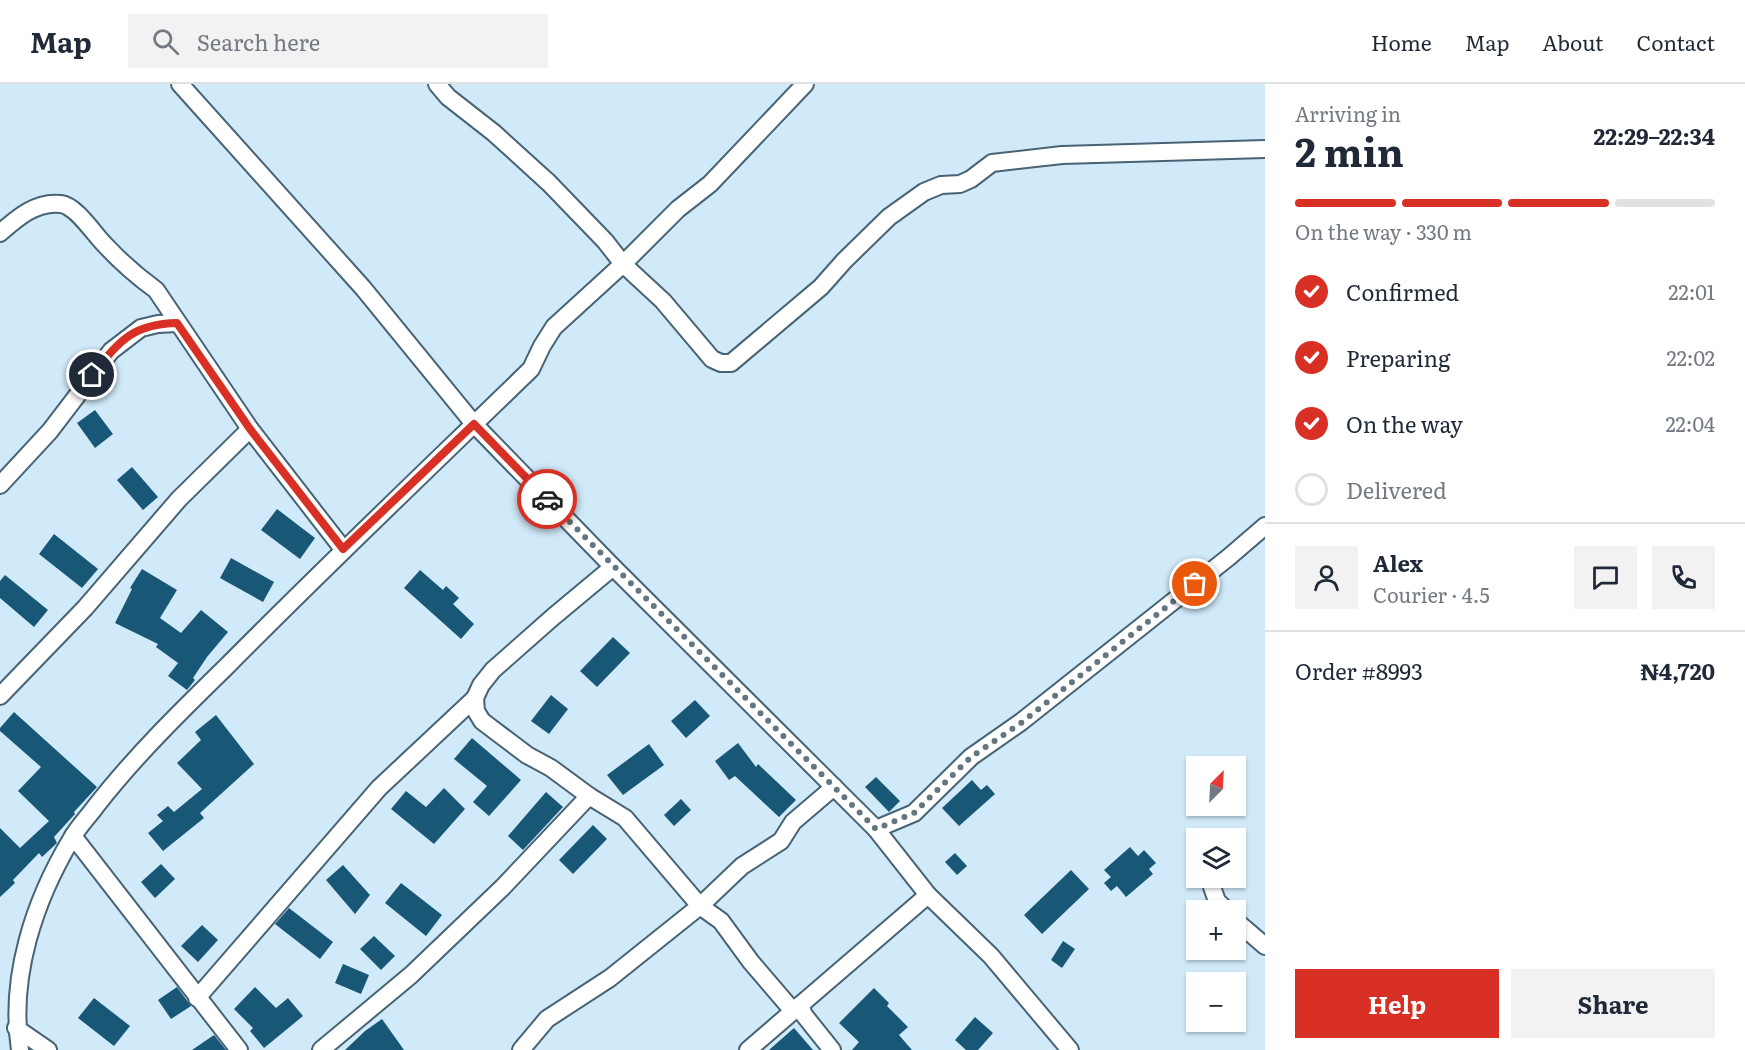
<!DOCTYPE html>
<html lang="en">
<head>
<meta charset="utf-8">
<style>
  body { margin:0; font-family:Literata,serif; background:#f2f2f3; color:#1f2937; height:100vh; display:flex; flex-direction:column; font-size:22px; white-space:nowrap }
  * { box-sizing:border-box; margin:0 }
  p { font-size:20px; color:#747a83 }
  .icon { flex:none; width:33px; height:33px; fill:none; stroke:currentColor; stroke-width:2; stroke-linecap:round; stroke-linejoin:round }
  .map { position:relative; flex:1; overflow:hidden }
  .side { display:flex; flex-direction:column; background:#fff; width:480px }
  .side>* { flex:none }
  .needle { width:39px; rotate:24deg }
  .tools { position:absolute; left:1186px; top:672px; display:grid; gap:12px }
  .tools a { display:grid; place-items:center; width:60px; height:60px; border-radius:0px; background:#fff; box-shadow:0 2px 4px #0004; font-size:30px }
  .pin { position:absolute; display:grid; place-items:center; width:51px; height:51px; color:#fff; margin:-26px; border:3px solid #fff; border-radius:50%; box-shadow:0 2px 6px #0007 }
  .courier { position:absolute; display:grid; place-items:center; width:60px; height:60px; margin:-30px; border:4px solid #d93025; border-radius:50%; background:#fff; color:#222; box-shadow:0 2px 8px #0007 }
  .headline em { font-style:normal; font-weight:700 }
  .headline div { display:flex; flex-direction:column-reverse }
  .headline { display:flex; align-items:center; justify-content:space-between; height:102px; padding:0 30px }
  h1 { font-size:39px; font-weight:700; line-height:45px }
  .bar { display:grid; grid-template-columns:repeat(4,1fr); gap:9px 6px; align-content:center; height:72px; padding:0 30px }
  .bar i { height:8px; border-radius:4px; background:#e0e1e3 }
  .bar .active { background:#d93025 }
  .bar p { grid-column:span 4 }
  .line { display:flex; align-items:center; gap:15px; padding:0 30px; border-top:2px solid #e0e1e3 }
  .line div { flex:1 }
  .round { display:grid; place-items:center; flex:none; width:63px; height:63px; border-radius:0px; background:#f2f2f3 }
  ol { padding:0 30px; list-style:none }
  li { display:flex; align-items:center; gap:18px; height:66px }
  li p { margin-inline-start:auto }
  li .icon { padding:6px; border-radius:50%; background:#d93025; color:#fff; stroke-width:4 }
  li:last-child { color:#747a83 }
  li i { width:33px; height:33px; border:3px solid #e0e1e3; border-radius:50% }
  .cta { display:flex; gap:12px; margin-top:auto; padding:12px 30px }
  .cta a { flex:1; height:69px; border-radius:0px; background:#d93025; color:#fff; font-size:24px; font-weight:700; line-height:69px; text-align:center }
  .cta a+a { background:#f2f2f3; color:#1f2937 }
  header { display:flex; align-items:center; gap:36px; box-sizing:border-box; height:84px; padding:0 30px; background:#fff; border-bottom:2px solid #e0e1e3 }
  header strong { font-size:28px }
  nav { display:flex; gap:33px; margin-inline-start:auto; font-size:21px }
  .search { width:420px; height:54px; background:#f2f2f3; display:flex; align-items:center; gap:15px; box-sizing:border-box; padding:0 21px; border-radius:0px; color:#747a83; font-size:22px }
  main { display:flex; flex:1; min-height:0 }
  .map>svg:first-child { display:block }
</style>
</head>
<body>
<header>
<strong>Map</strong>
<div class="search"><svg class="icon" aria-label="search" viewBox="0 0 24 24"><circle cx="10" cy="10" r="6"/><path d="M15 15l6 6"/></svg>Search here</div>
<nav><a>Home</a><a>Map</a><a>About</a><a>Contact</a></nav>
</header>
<main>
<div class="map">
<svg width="1265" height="966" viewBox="0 0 1265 966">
  <rect width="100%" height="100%" fill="#d1eafa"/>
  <g fill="#195776">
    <polygon points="95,326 113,350 95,364 77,339"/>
    <polygon points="132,383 158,413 143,426 117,396"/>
    <polygon points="277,425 315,454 300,475 261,446"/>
    <polygon points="54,450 98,485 82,504 39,470"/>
    <polygon points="231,474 274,498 263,518 220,494"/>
    <polygon points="142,485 177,506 160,534 181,549 201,526 228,548 207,573 193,594 195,596 187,606 168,592 178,579 156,563 158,560 115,539 132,505 130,504"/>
    <polygon points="420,486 443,506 446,502 459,514 453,520 474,540 461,555 404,504"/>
    <polygon points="5,491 48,526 34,543 0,514 0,497"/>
    <polygon points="613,553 630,569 597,603 580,587"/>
    <polygon points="551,611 568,625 549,650 531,637"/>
    <polygon points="695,616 710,632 686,654 671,637"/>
    <polygon points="14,628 97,703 74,728 75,730 54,753 57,759 42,773 39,769 13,796 15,799 0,813 0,744 20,764 49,737 18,707 41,683 0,647 0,644"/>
    <polygon points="216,631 254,680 200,729 204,734 163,767 148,749 163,737 157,731 168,722 174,728 202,705 177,679 201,656 195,648"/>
    <polygon points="472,654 521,696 489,732 473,718 487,702 454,675"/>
    <polygon points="738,659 756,683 758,680 796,716 779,733 735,692 729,696 715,677"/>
    <polygon points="649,660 664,681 623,711 607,691"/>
    <polygon points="876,693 900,717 889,728 865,703"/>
    <polygon points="972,696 981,706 987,701 995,710 959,742 942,724"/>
    <polygon points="444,704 465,725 434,760 391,725 406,707 426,723"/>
    <polygon points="546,708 563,723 523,766 508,752"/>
    <polygon points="681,715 691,726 674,742 664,731"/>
    <polygon points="593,741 607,755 573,790 559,776"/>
    <polygon points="1130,763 1138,772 1144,766 1156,779 1149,785 1153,790 1126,813 1117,802 1111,807 1104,799 1111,793 1104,786"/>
    <polygon points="955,769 967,782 957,791 945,778"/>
    <polygon points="161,780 175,795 155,814 141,798"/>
    <polygon points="343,781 370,811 355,830 326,796"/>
    <polygon points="1071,786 1089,805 1042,850 1024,831"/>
    <polygon points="401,799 442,831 426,852 385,819"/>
    <polygon points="289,824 333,858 320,875 275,840"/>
    <polygon points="202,841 218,856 198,878 181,862"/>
    <polygon points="374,852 395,872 381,886 360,865"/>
    <polygon points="1063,857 1075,865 1062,884 1051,876"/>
    <polygon points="343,880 369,891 361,910 335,899"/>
    <polygon points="177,903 191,922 171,935 158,916"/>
    <polygon points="255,903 276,924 288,914 303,932 264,964 250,947 253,944 234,925"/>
    <polygon points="874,904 889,919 887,922 908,943 899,951 912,966 852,966 859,958 839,939"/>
    <polygon points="94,914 130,942 114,962 78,934"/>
    <polygon points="975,933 993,949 978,966 966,966 955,956"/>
    <polygon points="382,935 404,966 345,966 365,947"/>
    <polygon points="794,944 813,966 769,966"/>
    <polygon points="214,951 226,966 192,966"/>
  </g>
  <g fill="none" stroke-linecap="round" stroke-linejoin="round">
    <defs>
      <g id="minor">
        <polyline points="180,0 363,204 474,340 613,483 876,745 928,811 991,872 1070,966"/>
        <polyline points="437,0 448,13 494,49 549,99 605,157 623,180 663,217 712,275 721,279 731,279 821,203 844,177 889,133 924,108 941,101 960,100 971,95 992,79 1062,71 1265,65"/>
        <path d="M 0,149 C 17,134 36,117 61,120 C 77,122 95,152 107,163 C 122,179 138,193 156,206 L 250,345 L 343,465"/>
        <polyline points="0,401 50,347 111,267 141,244 158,240 177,239"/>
        <polyline points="0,612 85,524 179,415 250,345"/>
        <polyline points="589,712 551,684 527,671 482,637 476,627 475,614 481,601 493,586 553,533 613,483"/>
        <polyline points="876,745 914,729 971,673 1021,638 1229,473 1265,442"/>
        <polyline points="73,752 239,966"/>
        <polyline points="1212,803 1217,817 1226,826"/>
        <polyline points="1236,837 1265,862"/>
        <polyline points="197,914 379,704 475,614"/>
        <polyline points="800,921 804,931 832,966"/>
        <polyline points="16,944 48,966"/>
        <path d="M 20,966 C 9,893 34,817 72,754 C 78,743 88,733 96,722 C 135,672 181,627 226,583 C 326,482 429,384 531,285 L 542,262 L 554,243 L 623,180 L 678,125 L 710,100 L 805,0"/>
        <polyline points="321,966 411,891 503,803 589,712 625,734 700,822 721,837 751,878 793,927"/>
        <polyline points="521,966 547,935 610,894 700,822 742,782 781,757 793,738 834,703"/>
        <polyline points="748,966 928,811"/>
      </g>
    </defs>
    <use href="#minor" stroke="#476374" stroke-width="20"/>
    <use href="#minor" stroke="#fff" stroke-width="16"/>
  </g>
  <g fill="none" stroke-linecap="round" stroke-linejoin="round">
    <polyline stroke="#647680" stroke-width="6" stroke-dasharray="0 10.8" points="547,415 876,745 914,729 971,673 1021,639 1195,500"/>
    <path stroke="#d93025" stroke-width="8" d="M 92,291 C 119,258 131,240 177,239 L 250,345 L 343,465 L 474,340 L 547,415"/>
  </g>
</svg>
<div class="tools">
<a><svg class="needle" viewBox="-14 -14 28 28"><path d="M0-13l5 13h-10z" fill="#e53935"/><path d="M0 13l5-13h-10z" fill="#747a83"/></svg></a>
<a><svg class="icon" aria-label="layers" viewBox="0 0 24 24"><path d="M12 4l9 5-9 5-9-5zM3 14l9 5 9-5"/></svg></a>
<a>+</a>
<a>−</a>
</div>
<div class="pin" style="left:1195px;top:500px;background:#ea580c"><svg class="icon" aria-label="bag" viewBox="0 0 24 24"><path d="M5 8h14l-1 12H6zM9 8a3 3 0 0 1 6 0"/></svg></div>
<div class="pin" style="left:92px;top:291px;background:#1f2937"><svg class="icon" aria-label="home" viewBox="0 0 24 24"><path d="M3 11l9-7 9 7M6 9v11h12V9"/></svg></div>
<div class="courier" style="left:547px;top:415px"><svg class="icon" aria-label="car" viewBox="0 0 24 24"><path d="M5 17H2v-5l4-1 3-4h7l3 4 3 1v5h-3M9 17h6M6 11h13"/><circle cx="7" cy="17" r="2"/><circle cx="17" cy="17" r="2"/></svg></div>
</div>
<section class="side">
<div class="headline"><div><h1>2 min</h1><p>Arriving in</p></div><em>22:29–22:34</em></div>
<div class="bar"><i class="active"></i><i class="active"></i><i class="active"></i><i></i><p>On the way · 330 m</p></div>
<ol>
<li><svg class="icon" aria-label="check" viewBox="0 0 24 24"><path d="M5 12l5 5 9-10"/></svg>Confirmed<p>22:01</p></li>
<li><svg class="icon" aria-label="check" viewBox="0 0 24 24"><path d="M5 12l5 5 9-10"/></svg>Preparing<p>22:02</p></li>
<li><svg class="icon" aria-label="check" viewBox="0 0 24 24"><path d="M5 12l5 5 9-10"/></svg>On the way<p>22:04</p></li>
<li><i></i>Delivered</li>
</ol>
<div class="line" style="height:108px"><a class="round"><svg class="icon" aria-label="person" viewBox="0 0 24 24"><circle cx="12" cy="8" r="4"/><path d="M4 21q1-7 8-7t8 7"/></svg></a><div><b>Alex</b><p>Courier · 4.5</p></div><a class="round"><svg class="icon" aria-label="chat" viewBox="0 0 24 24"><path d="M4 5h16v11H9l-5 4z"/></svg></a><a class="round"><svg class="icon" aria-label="phone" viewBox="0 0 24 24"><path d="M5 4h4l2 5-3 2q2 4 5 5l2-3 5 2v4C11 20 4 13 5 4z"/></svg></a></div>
<div class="line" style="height:78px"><div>Order #8993</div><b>₦4,720</b></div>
<div class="cta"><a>Help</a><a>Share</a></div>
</section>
</main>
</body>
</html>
